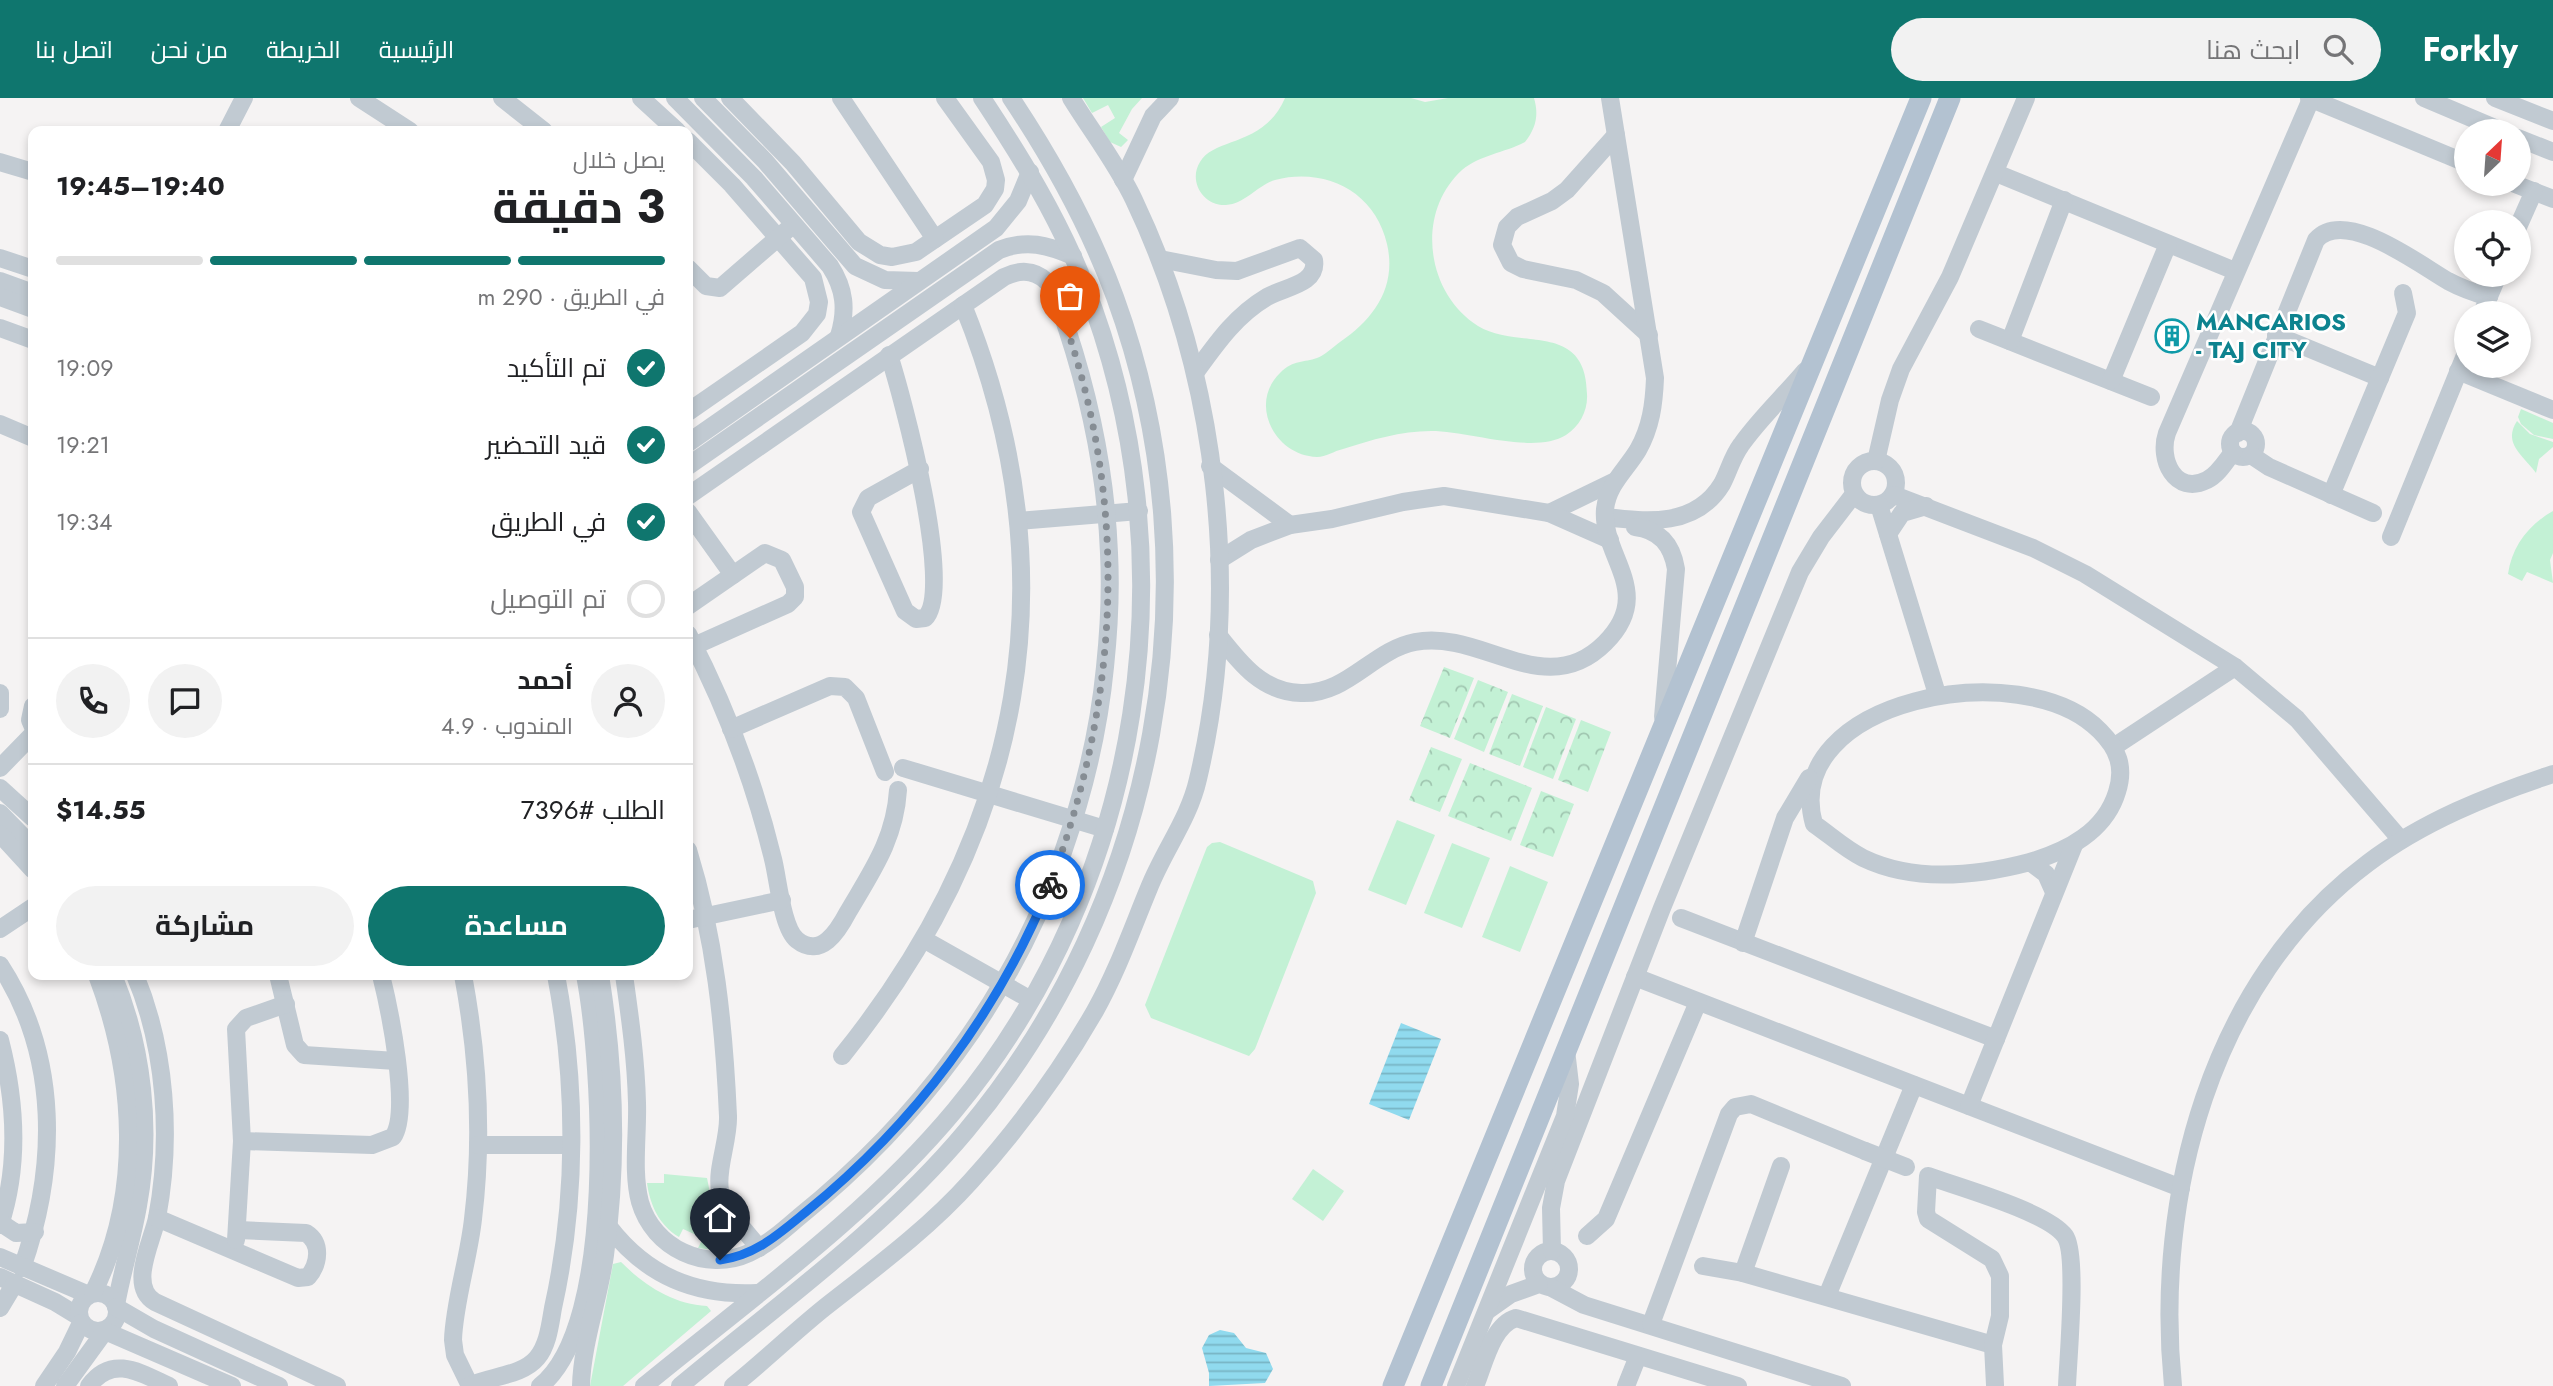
<!DOCTYPE html>
<html lang="ar">
<head>
<meta charset="utf-8">
<style>
  body { margin:0; font-family:Jost,Cairo,sans-serif; background:#f2f2f2; color:#202124; direction:rtl; height:100vh; display:flex; flex-direction:column; font-size:26px; white-space:nowrap }
  * { box-sizing:border-box; margin:0 }
  p { font-size:23px; color:#757577 }
  .icon { flex:none; width:38px; height:38px; fill:none; stroke:currentColor; stroke-width:2; stroke-linecap:round; stroke-linejoin:round }
  .map { position:relative; flex:1; overflow:hidden; direction:ltr }
  .sheet { position:absolute; left:28px; top:28px; width:665px; height:854px; display:flex; flex-direction:column; background:#fff; border-radius:14px; box-shadow:0 4px 10px #0003; direction:rtl }
  .sheet>* { flex:none }
  .needle { width:46px; rotate:25deg }
  .buttons { position:absolute; left:2454px; top:21px; display:grid; gap:14px }
  .buttons a { display:grid; place-items:center; width:77px; height:77px; border-radius:50%; background:#fff; box-shadow:0 4px 10px #0003; font-size:35px }
  .pin { position:absolute; display:grid; place-items:center; width:60px; height:60px; color:#fff; margin:-72px -30px; border-radius:50% 50% 50% 0; rotate:-45deg; box-shadow:0 0 7px #0007 }
  .pin .icon { rotate:45deg }
  .courier { position:absolute; display:grid; place-items:center; width:70px; height:70px; margin:-35px; border:5px solid #1a73e8; border-radius:50%; background:#fff; color:#222; box-shadow:0 2px 9px #0007 }
  .headline em { font-style:normal; font-weight:700 }
  .headline div { display:flex; flex-direction:column-reverse }
  .headline { display:flex; align-items:center; justify-content:space-between; height:119px; padding:0 28px }
  h1 { font-size:46px; font-weight:700; line-height:52px }
  .bar { display:grid; grid-template-columns:repeat(4,1fr); gap:10px 7px; align-content:center; height:84px; padding:0 28px }
  .bar i { height:9px; border-radius:5px; background:#e0e0e0 }
  .bar .current { background:#0f766e }
  .bar p { grid-column:span 4 }
  .line { display:flex; align-items:center; gap:18px; padding:0 28px; border-top:2px solid #e0e0e0 }
  .line div { flex:1 }
  .round { display:grid; place-items:center; flex:none; width:74px; height:74px; border-radius:37px; background:#f2f2f2 }
  ol { padding:0 28px; list-style:none }
  li { display:flex; align-items:center; gap:21px; height:77px }
  li p { margin-inline-start:auto }
  li .icon { padding:7px; border-radius:50%; background:#0f766e; color:#fff; stroke-width:4 }
  li:last-child { color:#757577 }
  li i { width:38px; height:38px; border:4px solid #e0e0e0; border-radius:50% }
  .cta { display:flex; gap:14px; margin-top:auto; padding:14px 28px }
  .cta a { flex:1; height:80px; border-radius:42px; background:#0f766e; color:#fff; font-size:28px; font-weight:700; line-height:80px; text-align:center }
  .cta a+a { background:#f2f2f2; color:#202124 }
  header { display:flex; align-items:center; gap:42px; box-sizing:border-box; height:98px; padding:0 35px; background:#0f766e; color:#fff }
  header strong { font-size:33px }
  nav { display:flex; gap:38px; margin-inline-start:auto; font-size:24px }
  .search { width:490px; height:63px; background:#f2f2f2; display:flex; align-items:center; gap:18px; box-sizing:border-box; padding:0 24px; border-radius:38px; color:#757577; font-size:26px }
  .map>svg:first-child { display:block }
</style>
</head>
<body>
<header>
<strong>Forkly</strong>
<div class="search"><svg class="icon" aria-label="search" viewBox="0 0 24 24"><circle cx="10" cy="10" r="6"/><path d="M15 15l6 6"/></svg>ابحث هنا</div>
<nav><a>الرئيسية</a><a>الخريطة</a><a>من نحن</a><a>اتصل بنا</a></nav>
</header>
<div class="map">
<svg width="2553" height="1288" viewBox="0 0 2553 1288">
  <defs>
    <pattern id="park-crowns" width="20" height="18" patternUnits="userSpaceOnUse" patternTransform="scale(1.75)"><rect width="20" height="18" fill="#c3f1d5"/><path d="M2 6a3 3 0 1 1 6 0M12 15a3 3 0 1 1 6 0" fill="none" stroke="#a0c6b0"/></pattern>
    <pattern id="water-rules" width="6" height="5" patternUnits="userSpaceOnUse" patternTransform="scale(1.75)"><rect width="6" height="5" fill="#90daee"/><path d="M0 2.5h6" fill="none" stroke="#78b4c4"/></pattern>
  </defs>
  <rect width="100%" height="100%" fill="#f5f3f3"/>
  <g fill="#c3f1d5">
    <polygon points="1083,0 1142,0 1132,11 1119,35 1128,42 1121,49 1110,44 1101,29 1115,20 1108,7 1092,15"/>
    <path d="M 1285,0 L 1411,0 L 1425,4 L 1448,0 L 1534,0 C 1539,17 1536,30 1525,44 C 1504,55 1480,57 1462,72 C 1415,115 1426,195 1478,228 C 1519,253 1586,222 1587,296 C 1588,312 1580,328 1566,337 C 1534,357 1470,333 1431,333 C 1401,333 1371,342 1343,351 C 1334,353 1326,359 1317,359 C 1275,358 1248,306 1280,275 C 1294,261 1304,265 1317,260 C 1325,257 1333,249 1340,244 C 1374,221 1397,189 1387,146 C 1375,94 1326,69 1275,82 C 1258,87 1245,106 1226,107 C 1203,108 1188,83 1200,64 C 1214,39 1264,49 1285,0 Z"/>
    <polygon points="2521,311 2553,325 2553,341 2534,337 2521,326 2518,319"/>
    <path d="M 2517,323 L 2530,336 L 2553,344 L 2553,349 L 2539,361 L 2536,375 C 2524,358 2502,346 2517,323 Z"/>
    <path d="M 2553,413 L 2553,455 L 2550,462 L 2553,485 L 2527,474 L 2522,483 L 2508,476 C 2512,449 2528,427 2553,413 Z"/>
    <polygon points="1397,722 1435,737 1406,807 1368,792"/>
    <polygon points="1220,744 1313,783 1316,795 1255,951 1249,958 1151,920 1145,907 1207,749 1212,745"/>
    <polygon points="1452,745 1490,760 1462,830 1424,815"/>
    <polygon points="1510,768 1548,784 1520,854 1482,839"/>
    <polygon points="1313,1071 1344,1093 1323,1123 1292,1101"/>
    <path d="M 664,1076 L 707,1080 L 711,1100 L 736,1134 L 733,1149 L 721,1153 L 698,1150 L 703,1140 L 683,1131 L 679,1139 C 659,1127 650,1107 647,1085 L 664,1085 Z"/>
    <path d="M 621,1164 C 645,1188 673,1206 707,1208 L 711,1213 L 623,1288 L 590,1288 L 613,1166 Z"/>
  </g>
  <g fill="url(#park-crowns)">
    <polygon points="1444,569 1474,580 1450,640 1420,628"/>
    <polygon points="1478,582 1508,594 1484,654 1454,641"/>
    <polygon points="1512,596 1543,608 1520,668 1489,656"/>
    <polygon points="1546,609 1576,621 1553,681 1523,669"/>
    <polygon points="1581,622 1611,634 1588,694 1558,682"/>
    <polygon points="1431,649 1462,661 1440,714 1409,702"/>
    <polygon points="1470,665 1532,690 1511,743 1448,718"/>
    <polygon points="1541,693 1574,706 1553,759 1520,747"/>
  </g>
  <g fill="url(#water-rules)">
    <polygon points="1401,925 1441,941 1409,1022 1369,1006"/>
    <polygon points="1220,1232 1234,1235 1246,1250 1266,1255 1273,1271 1265,1285 1209,1288 1209,1275 1202,1250 1209,1237"/>
  </g>
  <g fill="none" stroke-linecap="round" stroke-linejoin="round">
    <g stroke="#c1cad2" stroke-width="18">
      <polyline points="359,0 410,33"/>
      <polyline points="502,0 544,33"/>
      <polyline points="641,0 677,33"/>
      <path d="M 675,0 L 754,80 L 830,168 C 845,191 847,212 839,238"/>
      <polyline points="703,0 765,63 855,168 885,182 918,183"/>
      <polyline points="730,0 793,65 859,144 880,157 892,159 916,154 935,141 985,107 995,91 996,82 991,64 945,0"/>
      <polyline points="841,0 935,141"/>
      <polyline points="2309,0 2466,65"/>
      <polyline points="2424,0 2502,33"/>
      <polyline points="2495,0 2553,23"/>
      <polyline points="227,33 244,0"/>
      <polyline points="1616,37 1567,92 1552,103 1517,119 1507,129 1502,147 1511,165 1523,171 1576,182 1603,195 1649,237"/>
      <polyline points="2518,40 2553,54"/>
      <polyline points="688,43 732,87 813,180 819,204 817,216 802,235 688,314"/>
      <polyline points="0,64 33,74"/>
      <polyline points="1996,75 2235,173"/>
      <polyline points="1123,82 1153,18 1170,0"/>
      <polyline points="2515,86 2553,101"/>
      <polyline points="2518,129 2534,93"/>
      <polyline points="0,160 33,171"/>
      <path d="M 1160,161 L 1216,172 L 1237,173 L 1300,150 L 1314,162 C 1318,187 1283,189 1267,199 C 1235,218 1216,246 1195,275"/>
      <polyline points="688,170 706,188 720,190 787,132"/>
      <polyline points="0,183 33,195"/>
      <polyline points="0,199 33,211"/>
      <polyline points="2482,215 2498,177"/>
      <polyline points="0,230 33,242"/>
      <polyline points="1979,231 2151,299"/>
      <polyline points="2276,237 2380,280"/>
      <polyline points="2010,243 2064,102"/>
      <path d="M 889,257 C 902,297 955,493 925,520 L 916,521 L 905,513 L 861,414 L 868,400 L 920,371"/>
      <polyline points="2458,273 2553,312"/>
      <polyline points="2111,283 2168,146"/>
      <polyline points="0,326 33,340"/>
      <circle cx="2243" cy="346" r="13"/>
      <path d="M 2238,335 L 2316,142 C 2345,109 2420,167 2448,183 C 2461,190 2475,195 2489,199"/>
      <polyline points="688,345 996,130 1018,103 1030,74"/>
      <path d="M 2233,354 C 2226,363 2218,377 2207,382 C 2175,398 2158,361 2167,335 L 2311,1"/>
      <polyline points="2251,357 2269,369 2373,415"/>
      <circle cx="1874" cy="385" r="22"/>
      <polyline points="1876,363 1890,302 1901,271 1950,179 2026,0"/>
      <path d="M 688,368 L 999,152 C 1027,141 1047,147 1073,158"/>
      <polyline points="1210,368 1290,427"/>
      <polyline points="1894,397 2033,450 2085,476 2235,569 2297,621 2401,742"/>
      <polyline points="2331,397 2407,215 2403,195"/>
      <polyline points="1879,407 1937,596"/>
      <polyline points="688,414 733,477"/>
      <polyline points="1549,415 1613,384"/>
      <path d="M 1605,419 C 1648,424 1696,429 1722,386 C 1729,373 1732,359 1741,347 C 1759,321 1784,298 1805,273"/>
      <polyline points="1018,423 1139,413"/>
      <path d="M 1635,429 C 1660,432 1672,447 1676,471 L 1663,619"/>
      <polyline points="1888,436 1902,415 1926,408"/>
      <polyline points="2391,439 2466,255"/>
      <polyline points="1219,462 1251,442 1290,427 1332,421 1403,404 1444,398 1549,415 1610,442"/>
      <polyline points="688,508 765,455 782,462 795,489 795,499 788,506 694,548"/>
      <path d="M 688,536 C 725,607 754,683 773,761 C 778,780 782,830 797,842 C 821,861 838,833 848,814 C 872,773 895,741 898,692"/>
      <path d="M 1218,537 C 1240,565 1262,594 1301,595 C 1347,597 1373,552 1415,544 C 1482,531 1545,605 1605,545 C 1656,494 1601,459 1605,411 C 1608,386 1626,372 1638,352 C 1651,329 1654,306 1655,280 L 1610,0"/>
      <polyline points="0,595 0,611"/>
      <polyline points="33,608 30,622 33,629"/>
      <polyline points="731,631 830,588 845,589 856,600 885,674"/>
      <polyline points="2115,648 2235,569"/>
      <polyline points="0,670 33,636"/>
      <polyline points="903,670 1105,731"/>
      <polyline points="0,690 33,720"/>
      <polyline points="0,715 33,749"/>
      <polyline points="0,736 33,772"/>
      <path d="M 688,752 C 715,839 724,928 728,1018 C 729,1042 716,1071 720,1092 C 725,1113 746,1133 759,1150"/>
      <path d="M 2030,764 C 2067,753 2105,734 2117,694 C 2125,669 2118,651 2100,633 C 2023,554 1779,602 1814,726 C 1830,737 1845,751 1863,760 C 1915,785 1977,778 2030,764 L 2046,776 L 2054,794"/>
      <polyline points="1681,820 1996,941"/>
      <polyline points="688,822 782,802"/>
      <polyline points="0,831 33,809"/>
      <polyline points="925,842 1031,902"/>
      <polyline points="1743,845 1785,720 1809,680"/>
      <path d="M 0,867 C 60,959 57,1071 22,1170"/>
      <path d="M 113,877 C 143,949 152,1031 138,1108 C 132,1142 122,1174 116,1207"/>
      <path d="M 135,877 C 166,951 172,1041 157,1120 C 152,1144 128,1188 155,1204 L 337,1288"/>
      <polyline points="278,877 295,947 304,957 396,963"/>
      <path d="M 463,877 C 478,957 483,1039 473,1121 C 469,1159 454,1206 453,1242 L 455,1257 L 470,1288"/>
      <path d="M 624,877 C 630,919 636,962 637,1005 C 638,1037 632,1074 640,1104 C 653,1150 706,1175 749,1155 C 767,1147 784,1132 799,1119 C 918,1023 1012,900 1063,754 C 1084,694 1099,632 1105,569 C 1109,531 1111,493 1109,455 C 1106,379 1091,304 1067,231 C 1062,216 1058,195 1046,183 C 1034,171 1018,172 1004,179 L 688,398"/>
      <polyline points="1635,879 2181,1090"/>
      <path d="M 0,942 C 16,1004 20,1066 0,1127"/>
      <path d="M 842,958 C 1024,732 1073,479 963,207"/>
      <polyline points="1969,1008 2074,747"/>
      <path d="M 242,1043 L 372,1047 L 393,1039 C 411,1013 389,909 381,877"/>
      <polyline points="478,1047 571,1047"/>
      <path d="M 157,1120 L 298,1180 L 308,1179 C 319,1166 322,1145 306,1135 L 238,1132"/>
      <polyline points="1,1125 16,1135 35,1134"/>
      <path d="M 609,1129 C 647,1178 695,1198 757,1195"/>
      <polyline points="1587,1138 1606,1121 1698,904"/>
      <polyline points="236,1142 242,1043 236,931 246,920 286,906"/>
      <circle cx="1551" cy="1171" r="18"/>
      <polyline points="1552,1153 1551,1110 1556,1083 1662,810 1800,474 1821,439 1854,396"/>
      <polyline points="0,1159 89,1197"/>
      <polyline points="1703,1168 1743,1175 1993,1247"/>
      <polyline points="1743,1175 1781,1068"/>
      <polyline points="0,1179 55,1204 78,1218"/>
      <polyline points="1550,1189 1584,1207 1842,1288"/>
      <circle cx="98" cy="1214" r="19"/>
      <path d="M 93,1195 C 143,1096 135,978 97,877"/>
      <polyline points="1827,1198 1914,987"/>
      <polyline points="116,1209 154,1231 279,1288"/>
      <polyline points="0,1210 15,1185"/>
      <polyline points="1487,1213 1511,1196 1539,1186"/>
      <polyline points="1651,1226 1729,1016 1735,1009 1751,1006 1865,1053"/>
      <path d="M 1995,1287 L 1993,1247 L 2000,1218 L 2000,1178 L 1992,1161 L 1928,1121 L 1926,1114 L 1928,1078 C 1958,1089 2048,1114 2065,1138 C 2078,1156 2068,1260 2067,1288"/>
      <polyline points="44,1288 67,1254 81,1225"/>
      <polyline points="65,1288 105,1233 232,1288"/>
      <path d="M 89,1288 C 112,1256 141,1275 169,1288"/>
      <path d="M 469,1288 C 490,1278 522,1278 537,1260 C 548,1247 550,1227 553,1210 C 577,1102 577,986 556,877"/>
      <path d="M 540,1288 C 617,1228 602,966 585,877"/>
      <path d="M 581,1288 C 582,1245 599,1201 605,1157 C 618,1063 615,970 600,877"/>
      <path d="M 644,1288 C 750,1201 867,1118 955,1012 C 1144,784 1193,460 1084,185 C 1058,119 1021,59 982,0"/>
      <path d="M 680,1288 C 777,1207 884,1131 966,1033 C 1158,804 1218,481 1115,199 C 1089,128 1053,63 1011,0"/>
      <path d="M 733,1288 C 764,1263 793,1235 824,1210 C 875,1170 928,1131 971,1083 C 1018,1031 1060,974 1095,913 C 1117,874 1132,831 1149,790 C 1164,752 1189,721 1198,681 C 1243,492 1217,277 1134,102 C 1117,66 1092,34 1071,0"/>
      <polyline points="1456,1288 1565,1018 1570,986 1566,952"/>
      <path d="M 1475,1288 C 1484,1267 1492,1227 1516,1220 L 1738,1288"/>
      <polyline points="1626,1288 1638,1258"/>
      <path d="M 2173,1288 C 2154,1099 2210,883 2368,765 C 2422,724 2489,697 2553,676"/>
    </g>
    <g stroke="#b3c2d1" stroke-width="21">
      <polyline points="1393,1288 1921,0"/>
      <polyline points="1431,1288 1950,0"/>
    </g>
    <polyline stroke="#c1cad2" stroke-width="18" points="1865,1053 1906,1069"/>
  </g>
  <g fill="none" stroke-linecap="round" stroke-linejoin="round">
    <path stroke="#868d94" stroke-width="7" stroke-dasharray="0 12.6" d="M 1050,787 C 1117,610 1129,421 1070,240"/>
    <path stroke="#1a73e8" stroke-width="9" d="M 720,1162 C 755,1158 780,1135 807,1113 C 914,1026 998,915 1050,787"/>
  </g>
  <defs>
    <symbol id="building-ring" viewBox="-11 -11 22 22"><circle r="9.5" fill="#fff" stroke="#0f9aa8" stroke-width="1.5"/><path d="M-4-6H4V6H1V3H-1V6H-4ZM-2.5-4.3h1.7v1.8h-1.7ZM.8-4.3h1.7v1.8H.8ZM-2.5-1h1.7V.8h-1.7ZM.8-1h1.7V.8H.8Z" fill="#0f9aa8"/></symbol>
  </defs>
  <g fill-rule="evenodd">
    <use href="#building-ring" x="2153" y="219" width="38" height="38"/>
  </g>
  <g text-anchor="middle" stroke-width="5" stroke-linejoin="round" paint-order="stroke">
    <g font-size="24" font-weight="bold" fill="#0d838f" stroke="#fff" text-anchor="start">
      <text x="2196" y="232">MANCARIOS<tspan x="2196" dy="28">- TAJ CITY</tspan></text>
    </g>
  </g>
</svg>
<div class="buttons">
<a><svg class="needle" viewBox="-14 -14 28 28"><path d="M0-13l5 13h-10z" fill="#e53935"/><path d="M0 13l5-13h-10z" fill="#757577"/></svg></a>
<a><svg class="icon" aria-label="locate" viewBox="0 0 24 24"><circle cx="12" cy="12" r="6"/><path d="M12 2v4M12 18v4M2 12h4M18 12h4"/></svg></a>
<a><svg class="icon" aria-label="layers" viewBox="0 0 24 24"><path d="M12 4l9 5-9 5-9-5zM3 14l9 5 9-5"/></svg></a>
</div>
<div class="pin" style="left:1070px;top:240px;background:#ea580c"><svg class="icon" aria-label="bag" viewBox="0 0 24 24"><path d="M5 8h14l-1 12H6zM9 8a3 3 0 0 1 6 0"/></svg></div>
<div class="pin" style="left:720px;top:1162px;background:#1f2937"><svg class="icon" aria-label="home" viewBox="0 0 24 24"><path d="M3 11l9-7 9 7M6 9v11h12V9"/></svg></div>
<div class="courier" style="left:1050px;top:787px"><svg class="icon" aria-label="bike" viewBox="0 0 24 24"><circle cx="6" cy="16" r="4"/><circle cx="18" cy="16" r="4"/><path d="M6 16l4-8h5l3 8M10 8l3 8H6M13 5h3"/></svg></div>
<section class="sheet">
<div class="headline"><div><h1>3 دقيقة</h1><p>يصل خلال</p></div><em>19:40–19:45</em></div>
<div class="bar"><i class="current"></i><i class="current"></i><i class="current"></i><i></i><p>في الطريق · 290 m</p></div>
<ol>
<li><svg class="icon" aria-label="check" viewBox="0 0 24 24"><path d="M5 12l5 5 9-10"/></svg>تم التأكيد<p>19:09</p></li>
<li><svg class="icon" aria-label="check" viewBox="0 0 24 24"><path d="M5 12l5 5 9-10"/></svg>قيد التحضير<p>19:21</p></li>
<li><svg class="icon" aria-label="check" viewBox="0 0 24 24"><path d="M5 12l5 5 9-10"/></svg>في الطريق<p>19:34</p></li>
<li><i></i>تم التوصيل</li>
</ol>
<div class="line" style="height:126px"><a class="round"><svg class="icon" aria-label="person" viewBox="0 0 24 24"><circle cx="12" cy="8" r="4"/><path d="M4 21q1-7 8-7t8 7"/></svg></a><div><b>أحمد</b><p>المندوب · 4.9</p></div><a class="round"><svg class="icon" aria-label="chat" viewBox="0 0 24 24"><path d="M4 5h16v11H9l-5 4z"/></svg></a><a class="round"><svg class="icon" aria-label="phone" viewBox="0 0 24 24"><path d="M5 4h4l2 5-3 2q2 4 5 5l2-3 5 2v4C11 20 4 13 5 4z"/></svg></a></div>
<div class="line" style="height:91px"><div>الطلب #7396</div><b>$14.55</b></div>
<div class="cta"><a>مساعدة</a><a>مشاركة</a></div>
</section>
</div>
</body>
</html>
